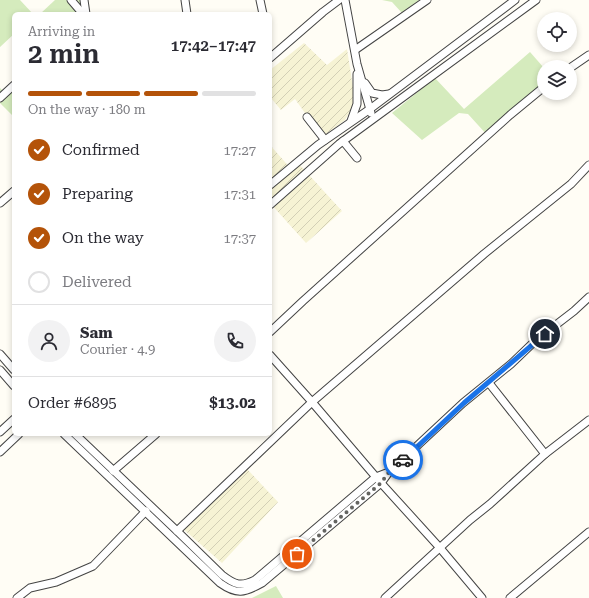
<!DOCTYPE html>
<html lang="en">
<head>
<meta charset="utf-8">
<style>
  body { margin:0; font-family:"Roboto Serif",serif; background:#f2f2f3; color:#2b2b33; height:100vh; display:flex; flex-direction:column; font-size:15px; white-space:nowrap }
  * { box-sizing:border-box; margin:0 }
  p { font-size:13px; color:#7c7c81 }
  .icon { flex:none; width:22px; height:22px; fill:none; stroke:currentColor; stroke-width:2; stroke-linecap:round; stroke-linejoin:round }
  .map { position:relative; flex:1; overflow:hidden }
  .details { position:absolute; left:12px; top:12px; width:260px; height:424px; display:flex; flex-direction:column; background:#fff; border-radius:6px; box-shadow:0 2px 6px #0003 }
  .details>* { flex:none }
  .controls { position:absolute; left:537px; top:12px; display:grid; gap:8px }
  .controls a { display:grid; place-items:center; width:40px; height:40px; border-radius:50%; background:#fff; box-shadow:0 2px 6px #0003; font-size:20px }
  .pin { position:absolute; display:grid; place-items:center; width:34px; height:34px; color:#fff; margin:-17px; border:2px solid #fff; border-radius:50%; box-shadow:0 1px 4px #0007 }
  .courier { position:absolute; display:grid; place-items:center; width:40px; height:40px; margin:-20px; border:3px solid #1a73e8; border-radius:50%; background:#fff; color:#222; box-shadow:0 1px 5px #0007 }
  .head em { font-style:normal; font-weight:600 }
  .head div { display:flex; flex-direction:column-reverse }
  .head { display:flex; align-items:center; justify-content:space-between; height:68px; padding:0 16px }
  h1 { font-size:26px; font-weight:600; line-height:30px }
  .bar { display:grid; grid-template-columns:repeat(4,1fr); gap:6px 4px; align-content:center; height:48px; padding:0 16px }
  .bar i { height:5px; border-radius:3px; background:#e1e1e2 }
  .bar .on { background:#b45309 }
  .bar p { grid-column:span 4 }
  .line { display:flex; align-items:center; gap:10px; padding:0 16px; border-top:1px solid #e1e1e2 }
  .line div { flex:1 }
  .round { display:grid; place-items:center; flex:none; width:42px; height:42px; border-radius:21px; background:#f2f2f3 }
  ol { padding:0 16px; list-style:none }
  li { display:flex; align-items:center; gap:12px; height:44px }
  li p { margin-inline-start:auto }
  li .icon { padding:4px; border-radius:50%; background:#b45309; color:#fff; stroke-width:4 }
  li:last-child { color:#7c7c81 }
  li i { width:22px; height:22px; border:2px solid #e1e1e2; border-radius:50% }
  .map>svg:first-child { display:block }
</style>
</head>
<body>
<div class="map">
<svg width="589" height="598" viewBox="0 0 589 598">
  <defs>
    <pattern id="farmland-furrows" width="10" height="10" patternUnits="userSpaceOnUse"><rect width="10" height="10" fill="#f6f3d4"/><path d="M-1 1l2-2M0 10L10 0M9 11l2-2" fill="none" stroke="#d2cfb5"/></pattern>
  </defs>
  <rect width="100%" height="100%" fill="#fffdf5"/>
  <g fill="url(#farmland-furrows)">
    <polygon points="304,43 327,65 347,49 354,94 353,106 345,120 322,137 295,99 281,110 270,97 270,70"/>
    <polygon points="270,145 292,170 299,164 342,211 306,243 270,203"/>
    <polygon points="247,469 278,502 222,563 182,528"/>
  </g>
  <g fill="#d5ebbd">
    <polygon points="0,0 20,0 33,14 14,14 14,34 0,47"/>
    <polygon points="55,0 81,0 85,14 40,14"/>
    <polygon points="382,0 419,0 402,13 392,2"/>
    <polygon points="530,52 544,68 544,86 488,136 468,114 459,113 422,140 392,113 435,78 464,109"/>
    <polygon points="14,85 14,117 0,103 0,88 5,93"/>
    <polygon points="276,586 283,598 252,598"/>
  </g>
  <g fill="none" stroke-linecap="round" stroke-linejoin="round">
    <defs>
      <g id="minor">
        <polyline points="71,0 83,14"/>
        <polyline points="84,0 86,14"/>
        <polyline points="185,0 187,14"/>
        <polyline points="260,0 263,14"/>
        <polyline points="345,0 357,64 371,113"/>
        <polyline points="355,50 427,0"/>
        <polyline points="270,58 323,12 339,0"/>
        <polyline points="570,68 589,55"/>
        <polyline points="365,83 372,93 382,95 389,94"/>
        <polyline points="0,98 14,85"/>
        <polyline points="307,117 325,140"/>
        <polyline points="351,121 357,104 357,74"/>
        <polyline points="343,141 357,158"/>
        <polyline points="270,185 318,145 370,109 515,0"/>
        <polyline points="0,203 14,191"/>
        <polyline points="270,205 339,144 536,0"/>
        <polyline points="270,332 303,301 510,115 544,87"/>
        <polyline points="0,354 14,370"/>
        <polyline points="270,355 312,402 381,483 440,548 482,598"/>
        <polyline points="0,370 14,386"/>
        <polyline points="489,383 545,454"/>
        <polyline points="0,432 14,419"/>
        <path d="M 64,434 L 220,583 C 237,595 244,593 262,583 L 381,483 L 389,472 L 463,403 L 511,364 L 535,341 L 574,311 L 589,297"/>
        <path d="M 75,434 L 177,531 L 222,575 C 235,585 241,587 255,580 L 376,477 L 389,472"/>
        <polyline points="0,452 19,434"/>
        <polyline points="113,471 156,434"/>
        <polyline points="177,531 312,402 484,254 571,184 589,165"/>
        <polyline points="17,598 30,588 56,582 93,566 146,511"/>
        <polyline points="385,598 470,520 490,504 545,454 589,420"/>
        <polyline points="510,598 589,532"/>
      </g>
    </defs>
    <use href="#minor" stroke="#444" stroke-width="9"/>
    <use href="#minor" stroke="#fff" stroke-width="7"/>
  </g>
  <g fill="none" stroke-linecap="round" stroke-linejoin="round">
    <polyline stroke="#646461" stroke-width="4" stroke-dasharray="0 7.2" points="297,554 381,483 389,472 403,460"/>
    <polyline stroke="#1a73e8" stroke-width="5" points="403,460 464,403 545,334"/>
  </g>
</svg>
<div class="controls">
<a><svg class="icon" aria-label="locate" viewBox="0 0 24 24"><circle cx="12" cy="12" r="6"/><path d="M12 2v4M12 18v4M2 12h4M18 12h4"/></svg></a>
<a><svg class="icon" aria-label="layers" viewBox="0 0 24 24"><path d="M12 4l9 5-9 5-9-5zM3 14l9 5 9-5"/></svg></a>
</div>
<div class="pin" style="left:297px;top:554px;background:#ea580c"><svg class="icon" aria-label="bag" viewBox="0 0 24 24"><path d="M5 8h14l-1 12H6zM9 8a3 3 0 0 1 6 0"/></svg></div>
<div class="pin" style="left:545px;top:334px;background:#1f2937"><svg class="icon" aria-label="home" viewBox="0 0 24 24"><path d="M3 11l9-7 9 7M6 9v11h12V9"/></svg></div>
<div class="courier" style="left:403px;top:460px"><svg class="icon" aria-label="car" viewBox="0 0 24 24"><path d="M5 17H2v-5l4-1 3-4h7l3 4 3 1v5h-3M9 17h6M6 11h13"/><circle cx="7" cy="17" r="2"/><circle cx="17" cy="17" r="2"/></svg></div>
<section class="details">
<div class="head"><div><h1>2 min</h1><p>Arriving in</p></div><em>17:42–17:47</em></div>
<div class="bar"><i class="on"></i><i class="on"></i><i class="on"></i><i></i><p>On the way · 180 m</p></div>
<ol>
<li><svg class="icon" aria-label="check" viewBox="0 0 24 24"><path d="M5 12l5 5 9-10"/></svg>Confirmed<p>17:27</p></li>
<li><svg class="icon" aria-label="check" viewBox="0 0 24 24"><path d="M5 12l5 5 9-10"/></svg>Preparing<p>17:31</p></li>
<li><svg class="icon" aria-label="check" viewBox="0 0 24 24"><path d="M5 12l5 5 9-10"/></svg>On the way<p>17:37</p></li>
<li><i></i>Delivered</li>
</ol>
<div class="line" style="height:72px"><a class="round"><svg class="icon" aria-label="person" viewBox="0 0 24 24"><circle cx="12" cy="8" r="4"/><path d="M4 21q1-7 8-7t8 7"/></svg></a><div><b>Sam</b><p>Courier · 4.9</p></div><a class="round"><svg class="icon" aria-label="phone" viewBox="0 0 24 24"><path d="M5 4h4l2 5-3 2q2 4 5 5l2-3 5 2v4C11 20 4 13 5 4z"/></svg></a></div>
<div class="line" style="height:52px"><div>Order #6895</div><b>$13.02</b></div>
</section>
</div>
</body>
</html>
